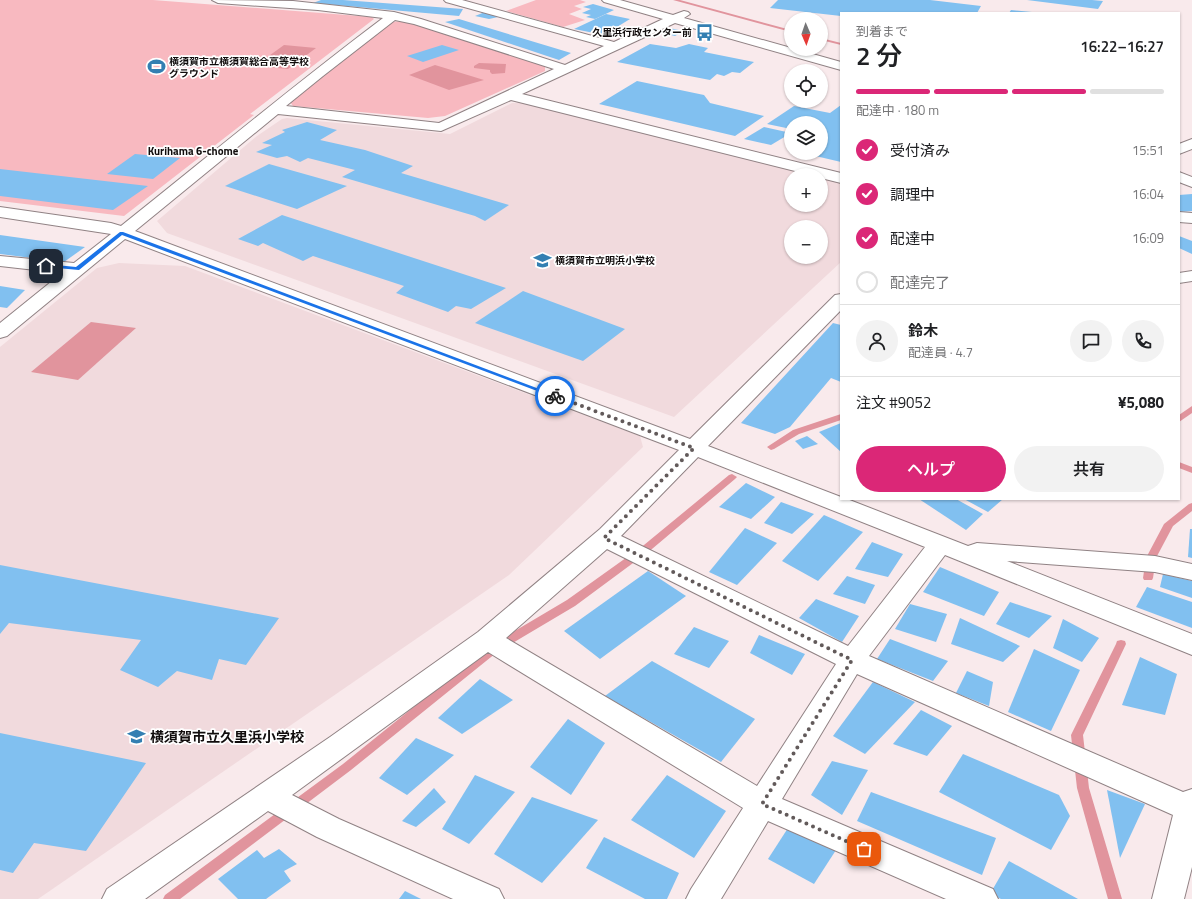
<!DOCTYPE html>
<html lang="ja">
<head>
<meta charset="utf-8">
<style>
  body { margin:0; font-family:"Titillium Web","Noto Sans JP",sans-serif; background:#f2f2f2; color:#202124; height:100vh; display:flex; flex-direction:column; font-size:15px; white-space:nowrap }
  * { box-sizing:border-box; margin:0 }
  p { font-size:13px; color:#757577 }
  .icon { flex:none; width:22px; height:22px; fill:none; stroke:currentColor; stroke-width:2; stroke-linecap:round; stroke-linejoin:round }
  .map { position:relative; flex:1; overflow:hidden }
  .sheet { position:absolute; left:840px; top:12px; width:340px; height:488px; display:flex; flex-direction:column; background:#fff; border-radius:0px; box-shadow:0 1px 3px #0004 }
  .sheet>* { flex:none }
  .needle { width:26px; rotate:178deg }
  .fabs { position:absolute; left:784px; top:12px; display:grid; gap:8px }
  .fabs a { display:grid; place-items:center; width:44px; height:44px; border-radius:50%; background:#fff; box-shadow:0 1px 3px #0004; font-size:20px }
  .pin { position:absolute; display:grid; place-items:center; width:34px; height:34px; color:#fff; margin:-17px; border-radius:8px; box-shadow:0 2px 6px #0006 }
  .courier { position:absolute; display:grid; place-items:center; width:40px; height:40px; margin:-20px; border:3px solid #1a73e8; border-radius:50%; background:#fff; color:#222; box-shadow:0 1px 5px #0007 }
  .summary em { font-style:normal; font-weight:600 }
  .summary div { display:flex; flex-direction:column-reverse }
  .summary { display:flex; align-items:center; justify-content:space-between; height:68px; padding:0 16px }
  h1 { font-size:26px; font-weight:600; line-height:30px }
  .bar { display:grid; grid-template-columns:repeat(4,1fr); gap:6px 4px; align-content:center; height:48px; padding:0 16px }
  .bar i { height:5px; border-radius:3px; background:#e0e0e0 }
  .bar .current { background:#db2777 }
  .bar p { grid-column:span 4 }
  .line { display:flex; align-items:center; gap:10px; padding:0 16px; border-top:1px solid #e0e0e0 }
  .line div { flex:1 }
  .round { display:grid; place-items:center; flex:none; width:42px; height:42px; border-radius:21px; background:#f2f2f2 }
  ol { padding:0 16px; list-style:none }
  li { display:flex; align-items:center; gap:12px; height:44px }
  li p { margin-inline-start:auto }
  li .icon { padding:4px; border-radius:50%; background:#db2777; color:#fff; stroke-width:4 }
  li:last-child { color:#757577 }
  li i { width:22px; height:22px; border:2px solid #e0e0e0; border-radius:50% }
  .cta { display:flex; gap:8px; margin-top:auto; padding:8px 16px }
  .cta a { flex:1; height:46px; border-radius:24px; background:#db2777; color:#fff; font-size:16px; font-weight:600; line-height:46px; text-align:center }
  .cta a+a { background:#f2f2f2; color:#202124 }
  .map>svg:first-child { display:block }
</style>
</head>
<body>
<div class="map">
<svg width="1192" height="899" viewBox="0 0 1192 899">
  <rect width="100%" height="100%" fill="#f9eaec"/>
  <g fill="#f1dadd" fill-rule="evenodd">
    <path d="M 512,103 L 521,103 L 812,175 L 791,175 L 791,205 L 821,205 L 821,177 L 841,182 L 841,262 L 674,417 L 167,233 L 157,221 L 257,136 L 282,119 L 287,118 L 450,134 ZM 791,227 L 821,227 L 821,257 L 791,257 Z"/>
    <polygon points="119,263 185,266 640,436 643,447 509,575 38,899 0,899 0,347 97,268"/>
  </g>
  <g fill="#f8b9c0">
    <polygon points="0,0 153,0 372,17 374,19 250,114 254,115 124,216 0,201"/>
    <polygon points="536,0 580,0 586,2 574,6 582,9 569,14 585,20 563,27 506,11"/>
    <polygon points="403,21 545,66 545,71 445,116 428,118 293,106 290,102 391,22"/>
  </g>
  <g fill="#e1949d">
    <polygon points="284,45 316,48 288,69 255,66"/>
    <polygon points="479,63 506,64 505,73 492,74 490,72 490,70 474,68 474,66"/>
    <polygon points="435,65 484,80 449,90 409,75"/>
    <polygon points="91,322 136,328 78,380 31,372"/>
  </g>
  <g fill="none" stroke-linecap="round" stroke-linejoin="round">
    <g fill="#e1949d" fill-rule="evenodd">
      <polygon points="673,0 680,0 791,30 791,32"/>
      <polygon points="821,38 841,43 841,45 821,40"/>
      <polygon points="1192,406 1192,413 1179,422 1179,415"/>
      <polygon points="841,414 841,420 799,434 774,449 771,450 767,447 793,430"/>
      <polygon points="1179,462 1192,467 1192,473 1179,468"/>
      <polygon points="732,474 737,477 735,479 652,549 575,606 496,653 351,770 180,899 163,899 165,895 343,764 488,647 567,600 644,545 729,475"/>
      <polygon points="1192,503 1192,511 1173,526 1156,558 1153,578 1152,580 1144,580 1143,578 1146,558 1164,524 1189,504"/>
      <polygon points="1121,640 1125,641 1126,644 1083,735 1089,788 1122,899 1108,899 1077,788 1071,735 1116,644 1117,641"/>
    </g>
  </g>
  <g fill="#81c0f0">
    <polygon points="321,0 343,0 463,9 459,16 313,3"/>
    <polygon points="778,0 930,0 981,6 977,13 841,13 841,16 770,8"/>
    <polygon points="1027,0 1092,0 1103,1 1098,9"/>
    <polygon points="593,4 614,10 595,19 586,17 591,15 582,13 591,9 583,7"/>
    <polygon points="1011,10 1032,12 1032,13 1009,13"/>
    <polygon points="485,12 498,17 489,19 475,16"/>
    <polygon points="606,14 630,19 617,27 620,28 604,35 574,29"/>
    <polygon points="459,19 571,53 559,60 445,22"/>
    <polygon points="669,28 684,31 675,36 658,32"/>
    <polygon points="650,44 676,48 689,44 708,48 704,52 754,62 740,73 732,72 724,76 717,74 710,80 617,62"/>
    <polygon points="442,45 459,50 423,62 407,56"/>
    <polygon points="637,81 704,95 710,103 764,116 735,136 599,104"/>
    <polygon points="841,105 841,162 807,154 821,153 821,123 791,123 791,129 767,124 794,106 830,113"/>
    <polygon points="307,122 337,130 320,140 365,150 413,166 401,173 509,205 485,221 475,216 342,177 355,170 308,158 300,162 287,156 277,158 256,152 272,145 262,143 285,132 282,130"/>
    <polygon points="764,127 791,133 771,145 744,139"/>
    <polygon points="135,154 180,158 153,179 107,174"/>
    <polygon points="269,164 347,186 297,209 225,186"/>
    <polygon points="0,169 148,186 113,210 0,196"/>
    <polygon points="1192,194 1192,211 1179,212 1179,195"/>
    <polygon points="282,215 506,288 471,309 456,306 448,312 396,293 404,286 313,256 303,261 263,243 258,246 238,239"/>
    <polygon points="0,235 85,247 64,262 0,254"/>
    <polygon points="1179,236 1192,241 1192,254 1179,248"/>
    <polygon points="0,286 25,290 7,308 0,307"/>
    <polygon points="523,291 625,329 583,361 475,323"/>
    <polygon points="833,323 841,325 841,382 831,378 790,427 775,434 741,423"/>
    <polygon points="841,423 841,452 819,432"/>
    <polygon points="807,436 818,444 803,449 795,441"/>
    <polygon points="746,483 775,497 751,519 719,507"/>
    <polygon points="919,499 956,499 983,514 966,530"/>
    <polygon points="964,499 1003,499 988,512"/>
    <polygon points="781,502 814,514 792,534 764,523"/>
    <polygon points="824,515 863,532 818,581 782,561"/>
    <polygon points="745,528 777,543 737,585 709,572"/>
    <polygon points="1190,529 1192,529 1192,558 1188,557"/>
    <polygon points="872,542 903,554 888,577 855,569"/>
    <polygon points="0,565 279,618 246,665 219,659 212,680 177,671 158,687 120,670 141,640 9,623 0,634"/>
    <polygon points="940,567 999,592 984,616 923,592"/>
    <polygon points="648,571 686,596 600,659 564,631"/>
    <polygon points="1163,574 1192,581 1192,598 1160,587"/>
    <polygon points="847,576 875,585 865,604 833,594"/>
    <polygon points="1147,587 1192,602 1192,628 1136,607"/>
    <polygon points="816,599 859,616 842,642 799,618"/>
    <polygon points="1010,602 1052,616 1029,638 996,624"/>
    <polygon points="910,604 947,614 936,642 895,629"/>
    <polygon points="960,618 1020,646 1003,662 951,644"/>
    <polygon points="1063,619 1099,638 1082,662 1053,648"/>
    <polygon points="694,627 729,641 709,668 674,654"/>
    <polygon points="759,635 805,654 792,675 750,653"/>
    <polygon points="890,639 948,661 933,681 877,659"/>
    <polygon points="1034,649 1080,670 1051,731 1008,712"/>
    <polygon points="1140,657 1177,674 1165,715 1122,705"/>
    <polygon points="652,661 755,719 721,762 605,696"/>
    <polygon points="967,671 993,682 989,706 956,693"/>
    <polygon points="480,679 513,700 462,734 438,718"/>
    <polygon points="873,682 915,702 865,754 833,736"/>
    <polygon points="921,710 952,726 927,756 893,744"/>
    <polygon points="568,719 605,743 571,795 530,767"/>
    <polygon points="0,733 146,763 86,851 34,843 13,873 0,870"/>
    <polygon points="416,738 454,755 407,795 379,778"/>
    <polygon points="963,754 1059,795 1070,816 1051,850 939,792"/>
    <polygon points="832,761 868,770 842,815 811,795"/>
    <polygon points="475,775 515,792 469,844 442,829"/>
    <polygon points="667,775 726,811 694,858 631,820"/>
    <polygon points="434,788 446,802 416,827 402,821"/>
    <polygon points="1107,790 1145,804 1120,858"/>
    <polygon points="871,792 996,838 982,875 857,821"/>
    <polygon points="532,797 598,820 542,883 494,854"/>
    <polygon points="788,828 836,850 814,884 768,859"/>
    <polygon points="604,837 679,873 667,899 645,899 586,868"/>
    <polygon points="279,849 297,864 284,871 291,881 266,899 238,899 218,879 257,850 264,858"/>
    <polygon points="1009,861 1078,899 1001,899 990,894"/>
    <polygon points="405,891 421,899 399,899"/>
  </g>
  <g fill="none" stroke-linecap="round" stroke-linejoin="round">
    <defs>
      <g id="minor">
        <path d="M 212,0 L 293,1 L 394,12 L 421,19 L 565,65 L 604,46 L 446,2 L 444,0 L 462,0 L 614,42 L 663,19 L 604,2 L 602,0 L 620,0 L 673,15 L 684,11 L 688,12 L 690,14 L 684,18 L 841,62 L 841,70 L 675,23 L 522,94 L 841,173 L 841,183 L 821,178 L 821,175 L 811,175 L 511,100 L 441,131 L 278,114 L 135,231 L 690,439 L 835,295 L 841,294 L 841,310 L 708,446 L 841,497 L 841,499 L 847,499 L 968,546 L 977,543 L 1155,556 L 1192,564 L 1192,580 L 1155,572 L 1007,561 L 1192,634 L 1192,655 L 945,555 L 869,656 L 1183,792 L 1192,789 L 1192,867 L 1184,899 L 1152,899 L 1173,815 L 857,674 L 782,799 L 993,889 L 998,899 L 946,899 L 768,821 L 721,899 L 686,899 L 691,889 L 743,808 L 488,652 L 292,795 L 339,819 L 499,889 L 504,899 L 453,899 L 317,837 L 268,811 L 145,899 L 102,899 L 107,889 L 330,737 L 478,632 L 600,529 L 679,450 L 125,239 L 7,336 L 0,338 L 0,323 L 62,273 L 0,266 L 0,256 L 74,263 L 111,234 L 0,217 L 0,207 L 111,223 L 121,226 C 209,156 294,85 383,18 L 318,10 L 218,3 ZM 395,20 L 414,24 L 554,69 L 439,123 L 286,106 L 323,76 ZM 698,457 L 925,547 L 848,646 L 621,536 ZM 607,549 L 836,664 L 757,786 L 506,638 Z"/>
        <polygon points="1192,139 1192,149 1179,154 1179,144"/>
        <polygon points="1179,172 1192,177 1192,187 1179,182"/>
        <polygon points="1179,212 1192,213 1192,223 1179,222"/>
        <polygon points="1192,271 1192,281 1179,283 1179,273"/>
      </g>
    </defs>
    <use href="#minor" stroke="#908284" stroke-width="2"/>
    <use href="#minor" fill="#fff" fill-rule="evenodd"/>
  </g>
  <polygon fill="#1a73e8" points="120,232 123,232 558,396 553,397 122,235 79,270 46,267 44,266 46,264 76,267"/>
  <g fill="none" stroke-linecap="round" stroke-linejoin="round">
    <polyline stroke="#625a5a" stroke-width="4" stroke-dasharray="0 7.2" points="555,396 694,448 604,538 852,660 762,804 864,849"/>
  </g>
  <defs>
    <symbol id="bus-bare" viewBox="-9 -9 18 18"><path d="M-5-6H5V4H4V6H2V4H-2V6H-4V4H-5ZM-3.5-4V0h7V-4ZM-3.5 1.2v1.5H-2V1.2ZM2 1.2v1.5H3.5V1.2Z" fill="#337fb2" stroke="#fff" stroke-width="2.5" paint-order="stroke"/></symbol>
    <symbol id="stadium-bare" viewBox="-9 -9 18 18"><path d="M0-5a6.5 5 0 1 0 0 10a6.5 5 0 1 0 0-10ZM-3.5-1.8h7v3.6h-7Z" fill="#337fb2" stroke="#fff" stroke-width="2.5" paint-order="stroke"/></symbol>
    <symbol id="school-bare" viewBox="-9 -9 18 18"><path d="M0-5L7-2L0 1L-7-2ZM-4 1L0 2.5L4 1V4Q0 6-4 4Z" fill="#337fb2" stroke="#fff" stroke-width="2.5" paint-order="stroke"/></symbol>
  </defs>
  <g fill-rule="evenodd">
    <use href="#bus-bare" x="692" y="20" width="25" height="25"/>
    <use href="#stadium-bare" x="144" y="54" width="25" height="25"/>
    <use href="#school-bare" x="530" y="248" width="25" height="25"/>
    <use href="#school-bare" x="124" y="724" width="25" height="25"/>
  </g>
  <g text-anchor="middle" stroke-width="3.5" stroke-linejoin="round" paint-order="stroke">
    <g font-size="10" font-weight="bold" fill="#100c0c" stroke="#fff" text-anchor="start">
      <text x="692" y="36" text-anchor="end">久里浜行政センター前</text>
      <text x="169" y="65">横須賀市立横須賀総合高等学校<tspan x="169" dy="12">グラウンド</tspan></text>
      <text x="555" y="264">横須賀市立明浜小学校</text>
    </g>
    <g font-size="11" font-weight="bold" fill="#100c0c" stroke="#fff">
      <text x="193" y="155">Kurihama 6-chome</text>
    </g>
    <g font-size="14" font-weight="bold" fill="#100c0c" stroke="#fff" text-anchor="start">
      <text x="150" y="742">横須賀市立久里浜小学校</text>
    </g>
  </g>
</svg>
<div class="fabs">
<a><svg class="needle" viewBox="-14 -14 28 28"><path d="M0-13l5 13h-10z" fill="#e53935"/><path d="M0 13l5-13h-10z" fill="#757577"/></svg></a>
<a><svg class="icon" aria-label="locate" viewBox="0 0 24 24"><circle cx="12" cy="12" r="6"/><path d="M12 2v4M12 18v4M2 12h4M18 12h4"/></svg></a>
<a><svg class="icon" aria-label="layers" viewBox="0 0 24 24"><path d="M12 4l9 5-9 5-9-5zM3 14l9 5 9-5"/></svg></a>
<a>+</a>
<a>−</a>
</div>
<div class="pin" style="left:864px;top:849px;background:#ea580c"><svg class="icon" aria-label="bag" viewBox="0 0 24 24"><path d="M5 8h14l-1 12H6zM9 8a3 3 0 0 1 6 0"/></svg></div>
<div class="pin" style="left:46px;top:266px;background:#1f2937"><svg class="icon" aria-label="home" viewBox="0 0 24 24"><path d="M3 11l9-7 9 7M6 9v11h12V9"/></svg></div>
<div class="courier" style="left:555px;top:396px"><svg class="icon" aria-label="bike" viewBox="0 0 24 24"><circle cx="6" cy="16" r="4"/><circle cx="18" cy="16" r="4"/><path d="M6 16l4-8h5l3 8M10 8l3 8H6M13 5h3"/></svg></div>
<section class="sheet">
<div class="summary"><div><h1>2 分</h1><p>到着まで</p></div><em>16:22–16:27</em></div>
<div class="bar"><i class="current"></i><i class="current"></i><i class="current"></i><i></i><p>配達中 · 180 m</p></div>
<ol>
<li><svg class="icon" aria-label="check" viewBox="0 0 24 24"><path d="M5 12l5 5 9-10"/></svg>受付済み<p>15:51</p></li>
<li><svg class="icon" aria-label="check" viewBox="0 0 24 24"><path d="M5 12l5 5 9-10"/></svg>調理中<p>16:04</p></li>
<li><svg class="icon" aria-label="check" viewBox="0 0 24 24"><path d="M5 12l5 5 9-10"/></svg>配達中<p>16:09</p></li>
<li><i></i>配達完了</li>
</ol>
<div class="line" style="height:72px"><a class="round"><svg class="icon" aria-label="person" viewBox="0 0 24 24"><circle cx="12" cy="8" r="4"/><path d="M4 21q1-7 8-7t8 7"/></svg></a><div><b>鈴木</b><p>配達員 · 4.7</p></div><a class="round"><svg class="icon" aria-label="chat" viewBox="0 0 24 24"><path d="M4 5h16v11H9l-5 4z"/></svg></a><a class="round"><svg class="icon" aria-label="phone" viewBox="0 0 24 24"><path d="M5 4h4l2 5-3 2q2 4 5 5l2-3 5 2v4C11 20 4 13 5 4z"/></svg></a></div>
<div class="line" style="height:52px"><div>注文 #9052</div><b>¥5,080</b></div>
<div class="cta"><a>ヘルプ</a><a>共有</a></div>
</section>
</div>
</body>
</html>
